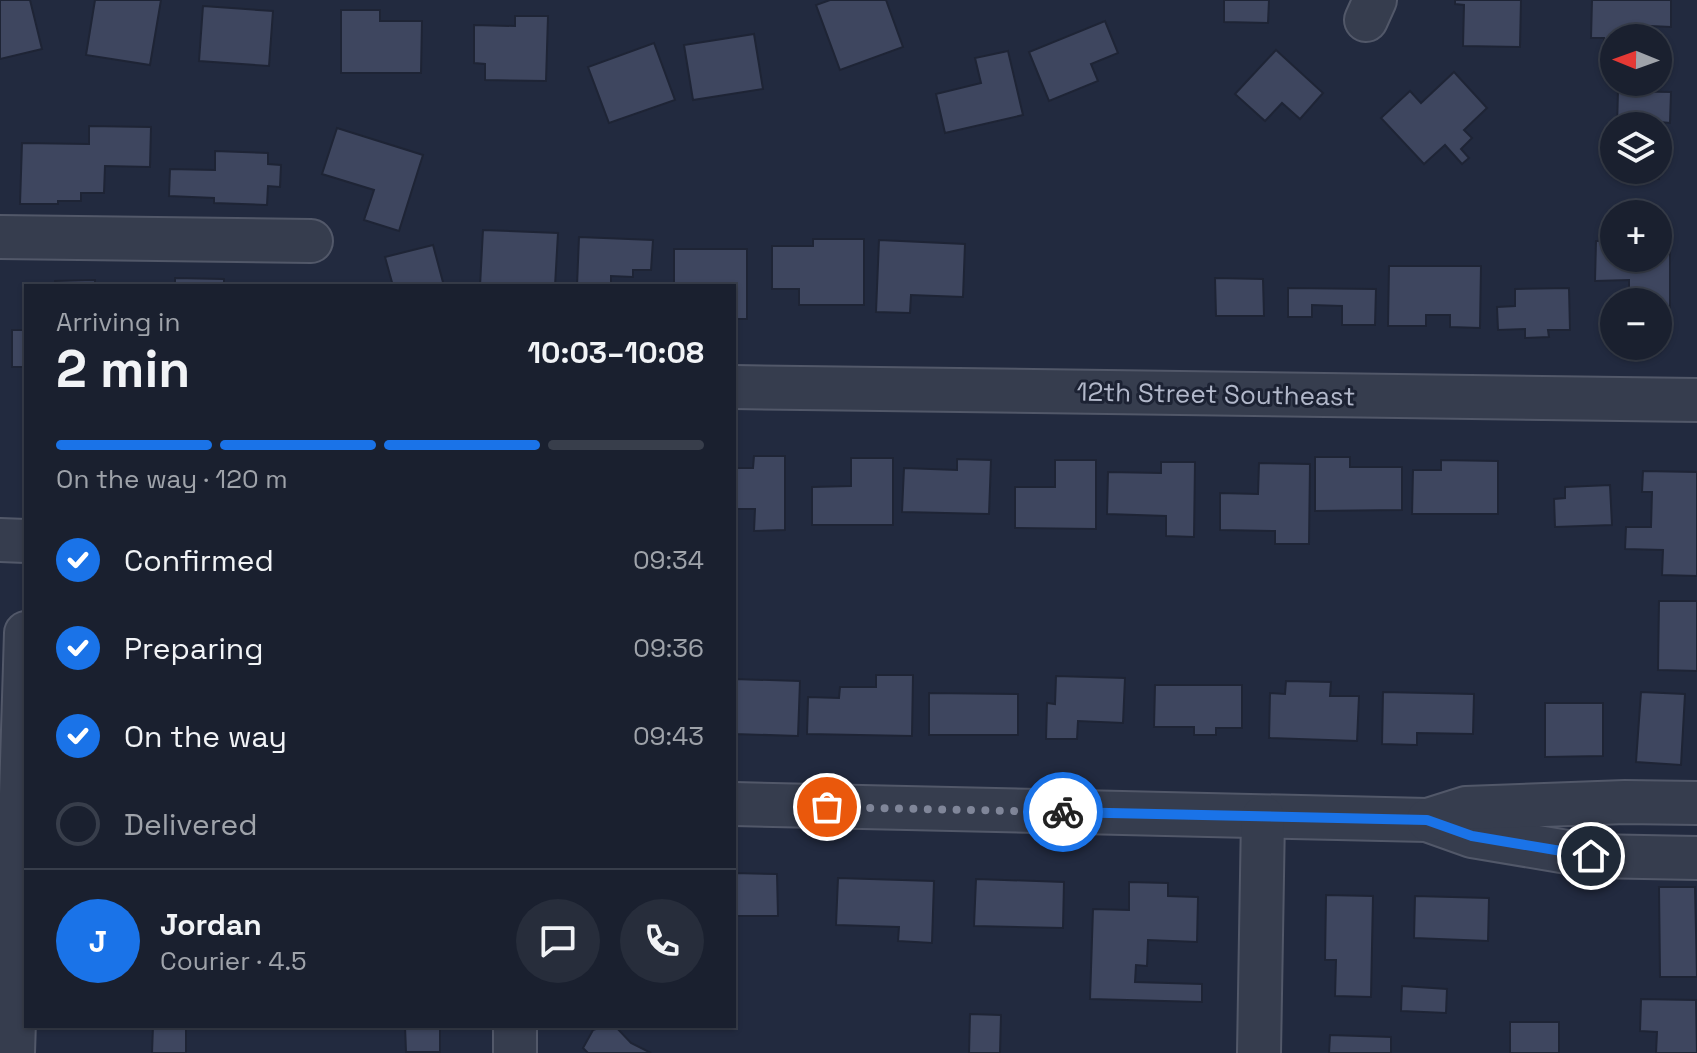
<!DOCTYPE html>
<html lang="en">
<head>
<meta charset="utf-8">
<style>
  body { margin:0; font-family:"Space Grotesk",sans-serif; background:#272d3b; color:#f1f3f6; height:100vh; display:flex; flex-direction:column; font-size:30px; white-space:nowrap }
  * { box-sizing:border-box; margin:0 }
  p { font-size:26px; color:#9fa3aa }
  .icon { flex:none; width:44px; height:44px; fill:none; stroke:currentColor; stroke-width:2; stroke-linecap:round; stroke-linejoin:round }
  .map { position:relative; flex:1; overflow:hidden }
  .sheet { position:absolute; left:24px; top:284px; width:712px; height:744px; display:flex; flex-direction:column; background:#1a202f; border-radius:0px; box-shadow:0 2px 6px #0004,0 0 0 2px #383e4b }
  .sheet>* { flex:none }
  .needle { width:52px; rotate:271deg }
  .fabs { position:absolute; left:1600px; top:24px; display:grid; gap:16px }
  .fabs a { display:grid; place-items:center; width:72px; height:72px; border-radius:50%; background:#1a202f; box-shadow:0 2px 6px #0004,0 0 0 2px #383e4b; font-size:40px }
  .pin { position:absolute; display:grid; place-items:center; width:68px; height:68px; color:#fff; margin:-34px; border:4px solid #fff; border-radius:50%; box-shadow:0 2px 8px #0007 }
  .courier { position:absolute; display:grid; place-items:center; width:80px; height:80px; margin:-40px; border:6px solid #1a73e8; border-radius:50%; background:#fff; color:#222; box-shadow:0 2px 10px #0007 }
  .overview em { font-style:normal; font-weight:800 }
  .overview div { display:flex; flex-direction:column-reverse }
  .overview { display:flex; align-items:center; justify-content:space-between; height:136px; padding:0 32px }
  h1 { font-size:52px; font-weight:800; line-height:60px }
  .bar { display:grid; grid-template-columns:repeat(4,1fr); gap:12px 8px; align-content:center; height:96px; padding:0 32px }
  .bar i { height:10px; border-radius:6px; background:#383e4b }
  .bar .active { background:#1a73e8 }
  .bar p { grid-column:span 4 }
  .line { display:flex; align-items:center; gap:20px; padding:0 32px; border-top:2px solid #383e4b }
  .line div { flex:1 }
  .round { display:grid; place-items:center; flex:none; width:84px; height:84px; border-radius:42px; background:#272d3b }
  ol { padding:0 32px; list-style:none }
  li { display:flex; align-items:center; gap:24px; height:88px }
  li p { margin-inline-start:auto }
  li .icon { padding:8px; border-radius:50%; background:#1a73e8; color:#fff; stroke-width:4 }
  li:last-child { color:#9fa3aa }
  li i { width:44px; height:44px; border:4px solid #383e4b; border-radius:50% }
  .map>svg:first-child { display:block }
</style>
</head>
<body>
<div class="map">
<svg width="1697" height="1053" viewBox="0 0 1697 1053">
  <rect width="100%" height="100%" fill="#222a3f"/>
  <g fill="#3e465f" stroke="#1e2435" stroke-width="2">
    <polygon points="0,0 30,0 42,49 0,59"/>
    <polygon points="95,0 161,0 150,65 86,55"/>
    <polygon points="830,0 886,0 903,47 840,70 816,5"/>
    <polygon points="1224,0 1269,0 1268,23 1224,22"/>
    <polygon points="1455,0 1521,0 1520,47 1463,46 1464,5 1455,4"/>
    <polygon points="1592,0 1671,0 1671,27 1651,26 1651,38 1614,38 1614,67 1604,67 1604,38 1591,38"/>
    <polygon points="203,6 273,11 269,66 199,61"/>
    <polygon points="341,10 380,10 380,21 422,21 421,73 341,73"/>
    <polygon points="515,16 548,16 546,81 485,80 485,64 474,63 474,25 515,26"/>
    <polygon points="1105,21 1118,53 1091,64 1098,81 1049,101 1029,52"/>
    <polygon points="754,34 763,89 693,100 684,45"/>
    <polygon points="654,43 675,100 609,123 588,67"/>
    <polygon points="1276,50 1323,93 1300,119 1282,103 1265,121 1235,94"/>
    <polygon points="1008,51 1023,115 945,133 936,94 981,83 975,58"/>
    <polygon points="1454,72 1487,108 1464,130 1472,138 1461,149 1469,158 1462,164 1445,145 1424,164 1381,118 1410,91 1421,103"/>
    <polygon points="1618,91 1671,92 1670,123 1661,122 1659,179 1615,177 1615,170 1658,170 1658,126 1617,126"/>
    <polygon points="89,126 151,127 150,167 105,166 104,193 81,193 81,201 58,201 58,204 20,204 22,143 89,144"/>
    <polygon points="337,128 423,155 399,231 364,220 374,190 322,174"/>
    <polygon points="215,151 268,153 268,164 281,165 280,187 268,186 267,205 214,203 214,198 169,196 170,169 215,170"/>
    <polygon points="483,230 558,233 555,286 480,286"/>
    <polygon points="579,237 653,240 651,270 633,270 633,277 611,276 611,286 577,286"/>
    <polygon points="813,239 864,239 864,305 799,305 799,289 772,289 772,246 813,246"/>
    <polygon points="879,240 965,244 963,297 911,295 910,313 876,312"/>
    <polygon points="1596,241 1614,241 1614,258 1658,258 1658,241 1670,241 1670,316 1658,316 1658,302 1629,302 1629,280 1595,281"/>
    <polygon points="433,245 444,286 393,286 385,257"/>
    <polygon points="674,249 747,249 747,319 734,319 734,286 674,286"/>
    <polygon points="1389,266 1481,266 1480,328 1450,327 1450,315 1426,315 1426,326 1388,326"/>
    <polygon points="175,278 224,279 224,286 175,286"/>
    <polygon points="1215,278 1263,279 1264,316 1216,316"/>
    <polygon points="95,280 95,286 55,286 55,281"/>
    <polygon points="1288,288 1376,289 1375,325 1342,325 1342,306 1312,305 1312,317 1288,317"/>
    <polygon points="1569,288 1570,330 1548,330 1549,337 1525,338 1525,329 1498,330 1497,307 1515,306 1515,289"/>
    <rect x="12" y="330" width="14" height="37"/>
    <polygon points="754,456 785,456 785,530 754,531 755,509 734,509 734,468 753,468"/>
    <polygon points="1315,457 1350,457 1350,467 1402,467 1402,510 1315,511"/>
    <polygon points="851,458 893,458 893,525 812,525 812,487 851,486"/>
    <polygon points="957,459 991,460 989,514 902,512 904,468 957,470"/>
    <polygon points="1055,460 1096,460 1096,529 1015,528 1015,487 1055,487"/>
    <polygon points="1441,460 1498,461 1498,514 1412,514 1413,470 1441,470"/>
    <polygon points="1161,462 1195,462 1194,537 1166,536 1166,516 1107,514 1108,472 1161,473"/>
    <polygon points="1259,463 1310,464 1309,544 1275,544 1275,531 1220,530 1220,493 1258,494"/>
    <polygon points="1643,471 1697,472 1697,576 1662,575 1663,550 1625,549 1626,527 1651,527 1652,492 1642,492"/>
    <polygon points="1610,485 1612,525 1555,527 1554,499 1565,498 1565,487"/>
    <polygon points="1659,601 1697,601 1697,671 1658,670"/>
    <polygon points="876,675 913,675 912,736 807,734 808,697 839,698 840,687 876,687"/>
    <polygon points="1056,676 1125,678 1123,723 1078,721 1077,739 1046,739 1047,703 1055,704"/>
    <polygon points="734,679 800,681 798,736 734,734"/>
    <polygon points="1286,681 1331,682 1330,696 1359,696 1357,741 1269,738 1270,693 1285,694"/>
    <polygon points="1155,685 1242,685 1242,728 1216,728 1216,735 1194,735 1194,727 1154,727"/>
    <polygon points="1383,692 1474,694 1473,734 1417,733 1417,745 1382,744"/>
    <polygon points="1641,692 1685,694 1681,765 1636,762"/>
    <polygon points="929,693 1018,694 1018,735 929,735"/>
    <polygon points="1545,703 1603,703 1603,756 1545,757"/>
    <polygon points="734,873 777,874 778,916 734,916"/>
    <polygon points="838,878 934,881 932,943 898,941 899,927 836,925"/>
    <polygon points="976,879 1064,882 1063,928 974,926"/>
    <polygon points="1129,882 1168,883 1168,896 1198,897 1197,942 1148,940 1147,966 1136,965 1135,982 1202,984 1202,1002 1090,999 1093,909 1129,910"/>
    <polygon points="1659,887 1695,887 1697,977 1660,977"/>
    <polygon points="1326,895 1373,896 1371,997 1335,996 1336,960 1325,960"/>
    <polygon points="1415,896 1489,898 1488,941 1414,938"/>
    <polygon points="1402,986 1447,989 1446,1013 1401,1011"/>
    <polygon points="1641,999 1696,1000 1697,1053 1656,1053 1657,1032 1640,1031"/>
    <polygon points="970,1014 1001,1015 1000,1053 969,1053"/>
    <rect x="1510" y="1022" width="49" height="31"/>
    <polygon points="153,1026 186,1026 186,1053 152,1053"/>
    <polygon points="405,1026 440,1026 440,1052 406,1052"/>
    <polygon points="604,1026 615,1026 631,1043 651,1053 588,1053 583,1048 593,1030"/>
    <polygon points="1330,1035 1391,1037 1391,1053 1329,1053"/>
  </g>
  <g fill="none" stroke-linecap="round" stroke-linejoin="round">
    <defs>
      <g id="minor">
        <polyline points="1366,20 1375,0"/>
        <polyline points="0,237 311,241"/>
        <polyline points="734,387 1697,400"/>
        <polyline points="0,540 26,541"/>
        <polyline points="734,804 1427,820 1472,836 1591,856 1697,858"/>
        <polyline points="1428,820 1466,808 1625,802 1697,803"/>
        <polyline points="13,1053 26,633"/>
        <polyline points="515,1053 515,1026"/>
        <polyline points="1259,1053 1263,817"/>
      </g>
    </defs>
    <use href="#minor" stroke="#525869" stroke-width="46"/>
    <use href="#minor" stroke="#363d4e" stroke-width="42"/>
  </g>
  <g fill="none" stroke-linecap="round" stroke-linejoin="round">
    <polyline stroke="#808699" stroke-width="8" stroke-dasharray="0 14.4" points="827,807 1063,812"/>
    <polyline stroke="#1a73e8" stroke-width="10" points="1063,812 1427,820 1472,836 1591,856"/>
  </g>
  <g text-anchor="middle" stroke-width="6" stroke-linejoin="round" paint-order="stroke">
    <g font-size="26" fill="#b2b8ca" stroke="#1c2233">
      <text transform="translate(1216 394) rotate(1)" y="9">12th Street Southeast</text>
    </g>
  </g>
</svg>
<div class="fabs">
<a><svg class="needle" viewBox="-14 -14 28 28"><path d="M0-13l5 13h-10z" fill="#e53935"/><path d="M0 13l5-13h-10z" fill="#9fa3aa"/></svg></a>
<a><svg class="icon" aria-label="layers" viewBox="0 0 24 24"><path d="M12 4l9 5-9 5-9-5zM3 14l9 5 9-5"/></svg></a>
<a>+</a>
<a>−</a>
</div>
<div class="pin" style="left:827px;top:807px;background:#ea580c"><svg class="icon" aria-label="bag" viewBox="0 0 24 24"><path d="M5 8h14l-1 12H6zM9 8a3 3 0 0 1 6 0"/></svg></div>
<div class="pin" style="left:1591px;top:856px;background:#1f2937"><svg class="icon" aria-label="home" viewBox="0 0 24 24"><path d="M3 11l9-7 9 7M6 9v11h12V9"/></svg></div>
<div class="courier" style="left:1063px;top:812px"><svg class="icon" aria-label="bike" viewBox="0 0 24 24"><circle cx="6" cy="16" r="4"/><circle cx="18" cy="16" r="4"/><path d="M6 16l4-8h5l3 8M10 8l3 8H6M13 5h3"/></svg></div>
<section class="sheet">
<div class="overview"><div><h1>2 min</h1><p>Arriving in</p></div><em>10:03–10:08</em></div>
<div class="bar"><i class="active"></i><i class="active"></i><i class="active"></i><i></i><p>On the way · 120 m</p></div>
<ol>
<li><svg class="icon" aria-label="check" viewBox="0 0 24 24"><path d="M5 12l5 5 9-10"/></svg>Confirmed<p>09:34</p></li>
<li><svg class="icon" aria-label="check" viewBox="0 0 24 24"><path d="M5 12l5 5 9-10"/></svg>Preparing<p>09:36</p></li>
<li><svg class="icon" aria-label="check" viewBox="0 0 24 24"><path d="M5 12l5 5 9-10"/></svg>On the way<p>09:43</p></li>
<li><i></i>Delivered</li>
</ol>
<div class="line" style="height:144px"><b class="round" style="background:#1a73e8;color:#fff">J</b><div><b>Jordan</b><p>Courier · 4.5</p></div><a class="round"><svg class="icon" aria-label="chat" viewBox="0 0 24 24"><path d="M4 5h16v11H9l-5 4z"/></svg></a><a class="round"><svg class="icon" aria-label="phone" viewBox="0 0 24 24"><path d="M5 4h4l2 5-3 2q2 4 5 5l2-3 5 2v4C11 20 4 13 5 4z"/></svg></a></div>
</section>
</div>
</body>
</html>
